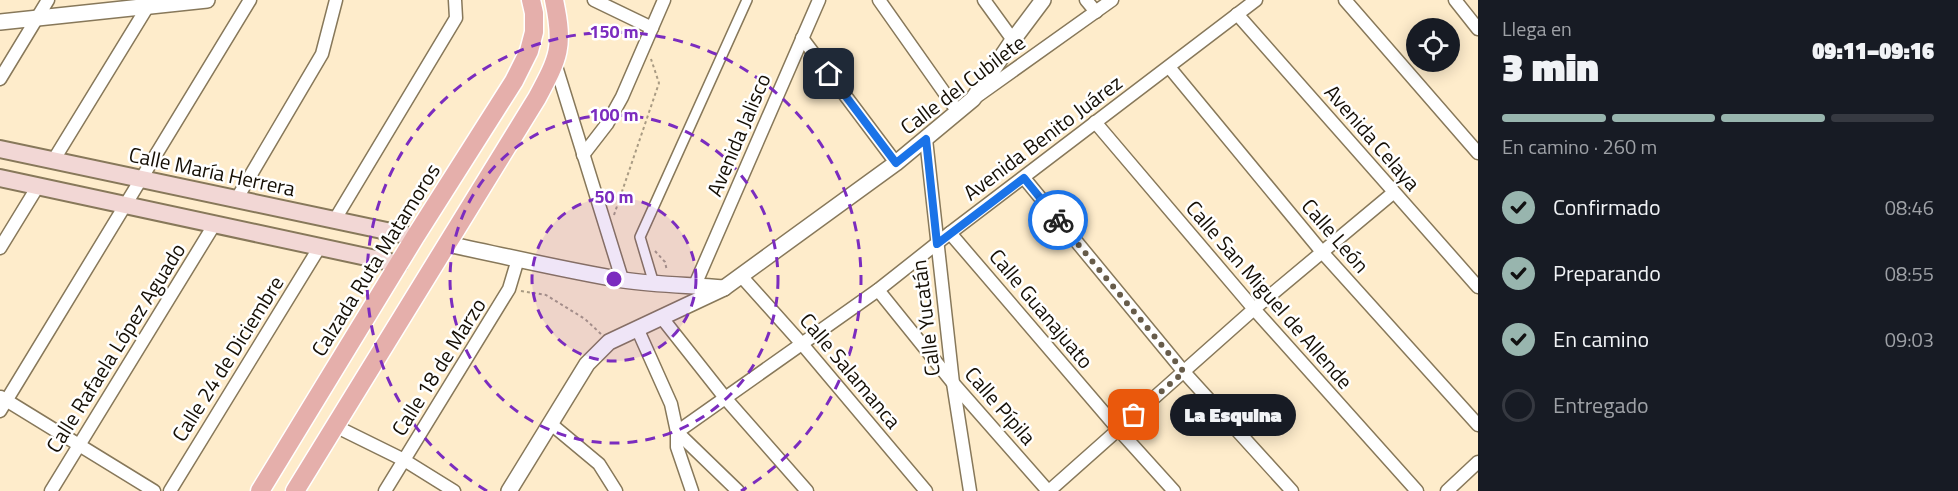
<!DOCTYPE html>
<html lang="es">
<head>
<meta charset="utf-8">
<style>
  body { margin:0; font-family:"Titillium Web",sans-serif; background:#242831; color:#f1f3f6; height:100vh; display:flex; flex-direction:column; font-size:22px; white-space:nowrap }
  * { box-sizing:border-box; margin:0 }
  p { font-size:20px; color:#9ea1a6 }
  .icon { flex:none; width:33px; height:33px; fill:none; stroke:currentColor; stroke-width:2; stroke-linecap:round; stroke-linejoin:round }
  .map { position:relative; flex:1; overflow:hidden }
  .side { display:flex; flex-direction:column; background:#171b24; width:480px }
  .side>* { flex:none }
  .controls { position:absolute; left:1406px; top:18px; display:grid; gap:12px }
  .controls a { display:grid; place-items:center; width:54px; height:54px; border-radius:50%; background:#171b24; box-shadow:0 3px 15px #0003; font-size:30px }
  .pin { position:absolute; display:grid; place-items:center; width:51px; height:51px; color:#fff; margin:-26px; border-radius:12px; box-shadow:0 3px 9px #0006 }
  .courier { position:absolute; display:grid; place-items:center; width:60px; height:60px; margin:-30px; border:4px solid #1a73e8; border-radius:50%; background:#fff; color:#222; box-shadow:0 2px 8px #0007 }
  .bubble { position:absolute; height:42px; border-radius:21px; background:#171b24; box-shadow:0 3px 15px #0003; font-size:20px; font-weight:800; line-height:42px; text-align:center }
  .summary em { font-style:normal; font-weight:800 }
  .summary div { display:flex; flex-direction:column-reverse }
  .summary { display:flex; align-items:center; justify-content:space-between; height:102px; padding:0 24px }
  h1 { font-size:39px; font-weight:800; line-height:45px }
  .bar { display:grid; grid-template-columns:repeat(4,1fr); gap:9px 6px; align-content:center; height:72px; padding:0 24px }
  .bar i { height:8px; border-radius:4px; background:#363941 }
  .bar .current { background:#98b5ae }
  .bar p { grid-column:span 4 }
  ol { padding:0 24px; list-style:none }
  li { display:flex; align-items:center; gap:18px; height:66px }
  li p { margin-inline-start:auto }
  li .icon { padding:6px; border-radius:50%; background:#98b5ae; color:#111; stroke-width:4 }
  li:last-child { color:#9ea1a6 }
  li i { width:33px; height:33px; border:3px solid #363941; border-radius:50% }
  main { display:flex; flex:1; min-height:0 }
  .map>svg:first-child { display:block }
</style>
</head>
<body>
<main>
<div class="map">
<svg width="1478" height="491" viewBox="0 0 1478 491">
  <rect width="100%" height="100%" fill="#feeccb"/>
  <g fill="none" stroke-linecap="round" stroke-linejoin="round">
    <defs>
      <polyline id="pedestrian" points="654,284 640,237 747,0"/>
      <g id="minor">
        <polyline points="594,0 652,28"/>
        <polyline points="879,0 958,112"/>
        <polyline points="984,0 1013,40"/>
        <polyline points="1086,0 1096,12"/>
        <polyline points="1345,0 1478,153"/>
        <polyline points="1455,0 1478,29"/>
        <polyline points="1237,14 1478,287"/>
        <polyline points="802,38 896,163"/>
        <polyline points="555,63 622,279"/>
        <polyline points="1169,67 1322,252 1478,425"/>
        <polyline points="0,79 48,0"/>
        <polyline points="976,97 1112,0"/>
        <polyline points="1095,122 1254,309 1417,491"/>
        <polyline points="926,139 953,383 970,491"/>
        <polyline points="583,155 607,124 622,97 664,0"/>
        <polyline points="53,161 151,1"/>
        <polyline points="1024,178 1184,372 1292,491"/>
        <polyline points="236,200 322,54 336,0"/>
        <polyline points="334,221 456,18 455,0"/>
        <polyline points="950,233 1118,429 1174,491"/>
        <polyline points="0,248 38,186"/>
        <polyline points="742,277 802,344 926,491"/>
        <polyline points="695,285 819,0"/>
        <polyline points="878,290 953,383 1048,491"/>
        <polyline points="662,318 726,399 807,491"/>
        <polyline points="637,328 671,404 677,432 677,447 692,491"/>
        <polyline points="1,397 154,491"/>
        <polyline points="0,411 250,0"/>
        <polyline points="551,424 599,464 616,491"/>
        <polyline points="335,426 404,460 454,491"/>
        <polyline points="677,432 878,290 950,233 1256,0"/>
        <polyline points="677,432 738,491"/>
        <polyline points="51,491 214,225"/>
        <polyline points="170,491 319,248"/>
        <polyline points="385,491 509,289 518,259"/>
        <polyline points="1049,491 1254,309 1393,193"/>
        <polyline points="1447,491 1478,462"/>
      </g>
      <g id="tertiary">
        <polyline points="0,22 207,0"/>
        <path d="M 447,244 C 505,256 564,270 623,280 C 657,285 690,285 724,288"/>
        <polyline points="509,491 587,364 609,342 724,288 896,163 973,99 1013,40 1043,0"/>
      </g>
      <g id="secondary">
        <polyline points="0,149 415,237"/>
        <polyline points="0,178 399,264"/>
      </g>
      <g id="primary">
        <polyline points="260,491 415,237 514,81 529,51 534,32 534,13 531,0"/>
        <path d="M 295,491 L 537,98 C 559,57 564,47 554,0"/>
      </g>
    </defs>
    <use href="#pedestrian" stroke="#87785a" stroke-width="12"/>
    <use href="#minor" stroke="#87785a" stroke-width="15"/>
    <use href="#tertiary" stroke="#87785a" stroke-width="18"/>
    <use href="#secondary" stroke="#87785a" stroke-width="20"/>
    <use href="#primary" stroke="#fff" stroke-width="21"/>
    <g stroke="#a99b83" stroke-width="2" stroke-dasharray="3 3" stroke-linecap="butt">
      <polyline points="614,215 659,83 651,59"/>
      <polyline points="655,251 665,262 667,271"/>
      <polyline points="521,291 546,295 585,319 601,334"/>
    </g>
    <use href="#pedestrian" stroke="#fff" stroke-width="9"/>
    <use href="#minor" stroke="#fff" stroke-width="12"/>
    <use href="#tertiary" stroke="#fff" stroke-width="15"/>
    <use href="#secondary" stroke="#f2d7d5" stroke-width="16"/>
    <use href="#primary" stroke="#e5afab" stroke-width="18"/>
  </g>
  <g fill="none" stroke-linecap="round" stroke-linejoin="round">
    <polyline stroke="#675c4a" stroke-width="6" stroke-dasharray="0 10.8" points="1058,220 1184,372 1134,415"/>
    <polyline stroke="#1a73e8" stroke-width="8" points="829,74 896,163 926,139 937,244 1024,178 1058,220"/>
  </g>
  <circle cx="614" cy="279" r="82" fill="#7b2cbf" fill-opacity=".12"/>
  <g fill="none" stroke="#7b2cbf" stroke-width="3" stroke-dasharray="10 8">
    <circle cx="614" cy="279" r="82"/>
    <circle cx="614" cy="279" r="164"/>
    <path d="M487 491A247 247 0 1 1 741 491"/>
  </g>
  <g text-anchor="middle" stroke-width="5" stroke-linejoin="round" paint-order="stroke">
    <g font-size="21" fill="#150f05" stroke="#fff">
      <text transform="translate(963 85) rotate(-37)" y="7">Calle del Cubilete</text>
      <text transform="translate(739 135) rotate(-67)" y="7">Avenida Jalisco</text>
      <text transform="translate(1043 138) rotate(-37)" y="7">Avenida Benito Juárez</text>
      <text transform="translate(1372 138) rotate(49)" y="7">Avenida Celaya</text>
      <text transform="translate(212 172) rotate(12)" y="7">Calle María Herrera</text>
      <text transform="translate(1335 236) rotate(49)" y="7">Calle León</text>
      <text transform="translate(376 260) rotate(-58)" y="7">Calzada Ruta Matamoros</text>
      <text transform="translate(1269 295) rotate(49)" y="7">Calle San Miguel de Allende</text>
      <text transform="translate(1041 309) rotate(50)" y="7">Calle Guanajuato</text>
      <text transform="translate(926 318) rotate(-97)" y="7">Calle Yucatán</text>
      <text transform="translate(116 348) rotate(-58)" y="7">Calle Rafaela López Aguado</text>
      <text transform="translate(228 359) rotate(-58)" y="7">Calle 24 de Diciembre</text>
      <text transform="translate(439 367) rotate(-58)" y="7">Calle 18 de Marzo</text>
      <text transform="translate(850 371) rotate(50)" y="7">Calle Salamanca</text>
      <text transform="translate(1000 406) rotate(49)" y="7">Calle Pípila</text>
    </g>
  </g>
  <circle cx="614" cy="279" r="9" fill="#7b2cbf" stroke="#fff" stroke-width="3"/>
  <g font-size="18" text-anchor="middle" font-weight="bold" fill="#7b2cbf" stroke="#fff" stroke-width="5" stroke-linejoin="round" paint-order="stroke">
    <text x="614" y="38">150 m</text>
    <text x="614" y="121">100 m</text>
    <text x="614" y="203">50 m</text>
  </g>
</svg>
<div class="controls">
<a><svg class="icon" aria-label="locate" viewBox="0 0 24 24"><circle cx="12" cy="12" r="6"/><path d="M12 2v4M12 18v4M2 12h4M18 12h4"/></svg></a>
</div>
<div class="pin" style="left:1134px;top:415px;background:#ea580c"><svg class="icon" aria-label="bag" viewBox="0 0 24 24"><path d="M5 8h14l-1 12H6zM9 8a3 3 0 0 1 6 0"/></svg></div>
<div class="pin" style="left:829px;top:74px;background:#1f2937"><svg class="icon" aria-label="home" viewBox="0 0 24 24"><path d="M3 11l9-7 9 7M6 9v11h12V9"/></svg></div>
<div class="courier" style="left:1058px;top:220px"><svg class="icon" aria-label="bike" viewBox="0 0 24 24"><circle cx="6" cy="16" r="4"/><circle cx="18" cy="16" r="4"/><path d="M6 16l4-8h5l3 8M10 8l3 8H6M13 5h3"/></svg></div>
<div class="bubble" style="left:1170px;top:394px;width:126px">La Esquina</div>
</div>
<section class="side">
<div class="summary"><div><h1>3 min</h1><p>Llega en</p></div><em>09:11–09:16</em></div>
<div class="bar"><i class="current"></i><i class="current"></i><i class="current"></i><i></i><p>En camino · 260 m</p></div>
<ol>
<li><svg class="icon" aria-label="check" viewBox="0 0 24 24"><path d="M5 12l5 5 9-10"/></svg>Confirmado<p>08:46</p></li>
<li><svg class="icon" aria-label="check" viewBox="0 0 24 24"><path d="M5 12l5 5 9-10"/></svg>Preparando<p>08:55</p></li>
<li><svg class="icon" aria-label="check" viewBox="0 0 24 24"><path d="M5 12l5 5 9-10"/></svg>En camino<p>09:03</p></li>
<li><i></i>Entregado</li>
</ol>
</section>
</main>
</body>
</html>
